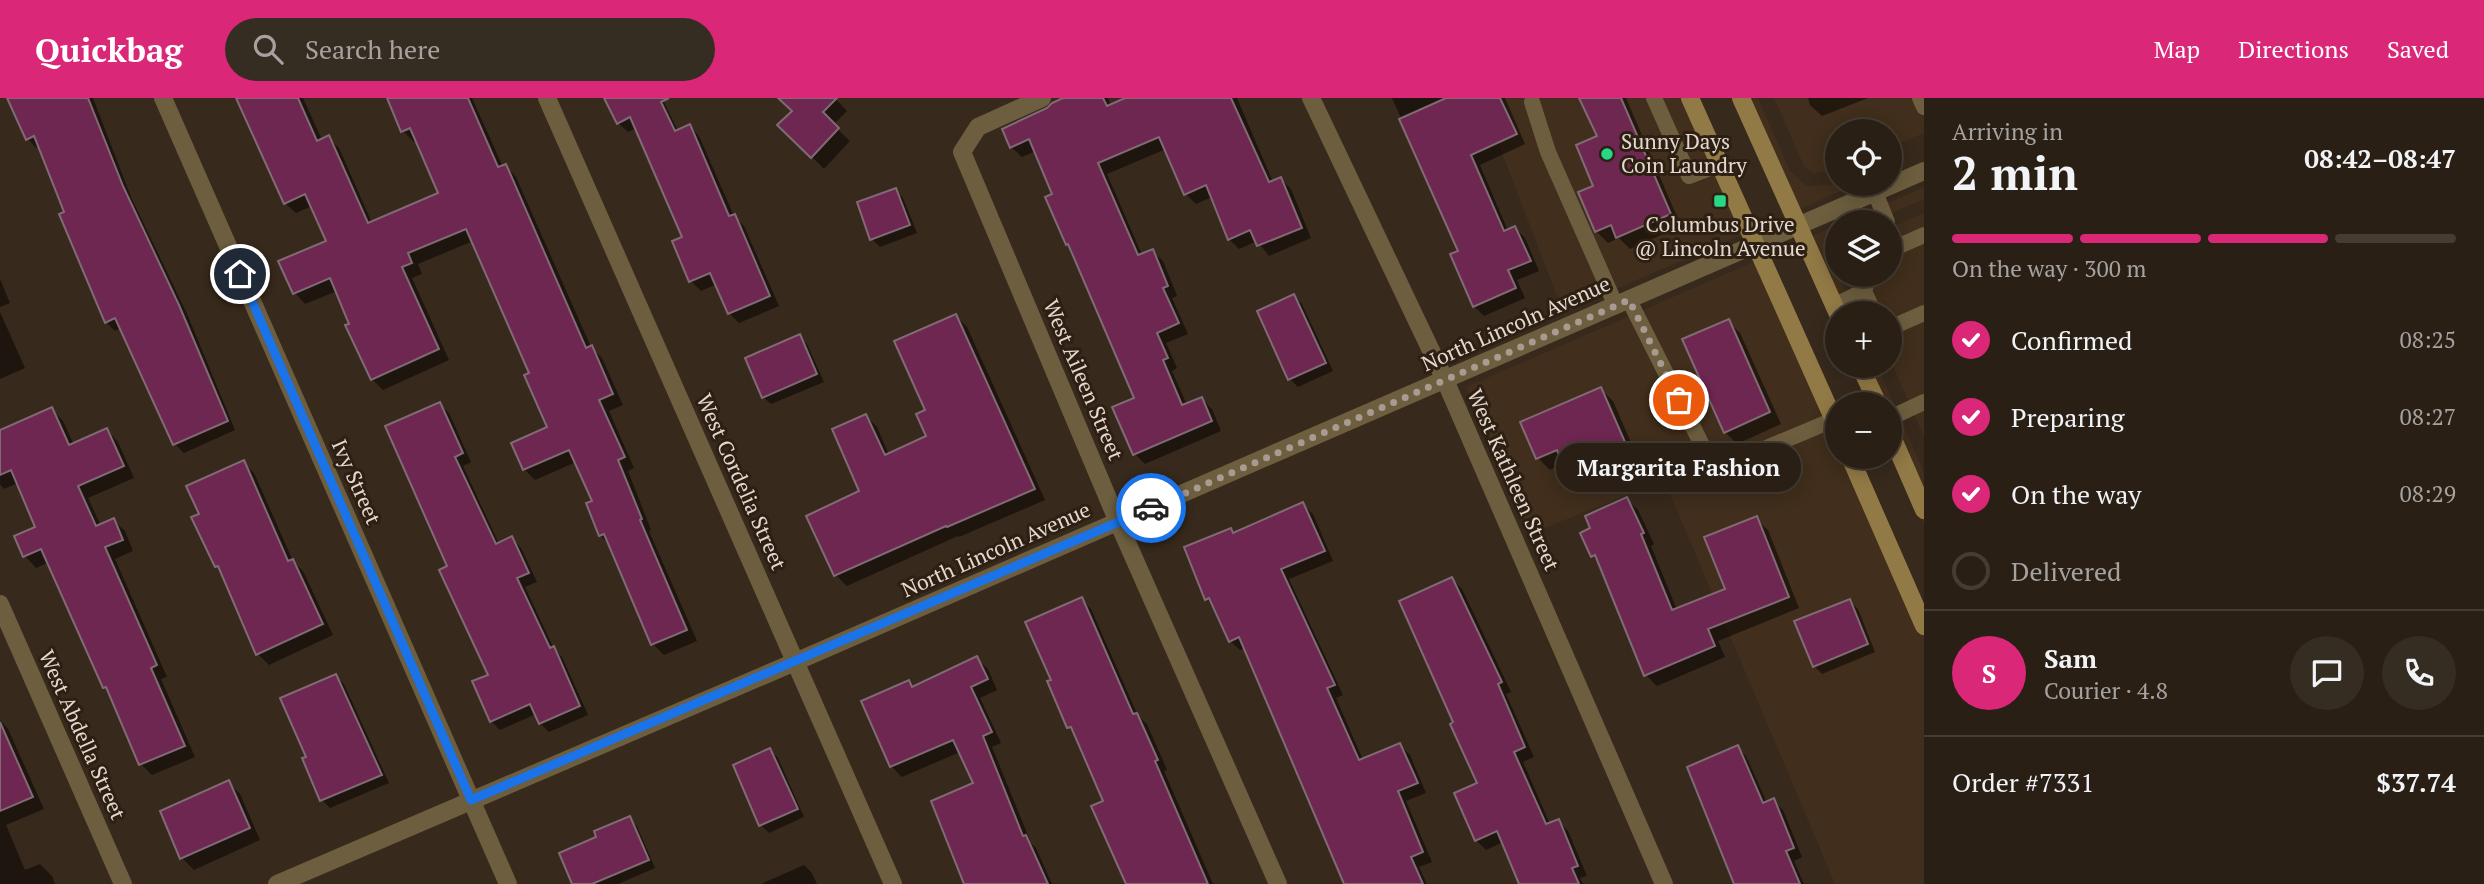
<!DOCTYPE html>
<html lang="en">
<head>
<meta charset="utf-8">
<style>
  body { margin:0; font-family:"PT Serif",serif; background:#352c22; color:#f1f3f6; height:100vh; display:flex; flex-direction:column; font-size:26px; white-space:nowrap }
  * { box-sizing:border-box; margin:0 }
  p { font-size:23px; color:#a5a2a0 }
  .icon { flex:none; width:38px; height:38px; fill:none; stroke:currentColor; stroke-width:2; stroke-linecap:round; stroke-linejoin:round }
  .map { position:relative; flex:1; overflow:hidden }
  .panel { display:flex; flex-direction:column; background:#291f15; width:560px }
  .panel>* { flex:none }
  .fabs { position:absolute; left:1825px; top:21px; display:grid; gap:14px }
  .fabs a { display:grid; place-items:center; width:77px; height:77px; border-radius:50%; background:#291f15; box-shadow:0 4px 18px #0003,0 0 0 2px #453d34; font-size:35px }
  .pin { position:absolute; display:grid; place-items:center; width:60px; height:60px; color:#fff; margin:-30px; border:4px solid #fff; border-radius:50%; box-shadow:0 2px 7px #0007 }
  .courier { position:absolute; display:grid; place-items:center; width:70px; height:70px; margin:-35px; border:5px solid #1a73e8; border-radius:50%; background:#fff; color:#222; box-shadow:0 2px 9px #0007 }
  .bubble { position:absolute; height:49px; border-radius:24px; background:#291f15; box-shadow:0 4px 18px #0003,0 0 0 2px #453d34; font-size:23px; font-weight:800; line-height:49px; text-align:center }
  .headline em { font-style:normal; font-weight:800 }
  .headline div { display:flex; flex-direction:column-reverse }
  .headline { display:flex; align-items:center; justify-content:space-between; height:119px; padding:0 28px }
  h1 { font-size:46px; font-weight:800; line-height:52px }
  .bar { display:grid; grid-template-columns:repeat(4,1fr); gap:10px 7px; align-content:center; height:84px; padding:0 28px }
  .bar i { height:9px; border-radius:5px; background:#453d34 }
  .bar .active { background:#db2777 }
  .bar p { grid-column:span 4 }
  .line { display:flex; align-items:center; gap:18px; padding:0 28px; border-top:2px solid #453d34 }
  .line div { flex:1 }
  .round { display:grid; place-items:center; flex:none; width:74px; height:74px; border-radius:37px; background:#352c22 }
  ol { padding:0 28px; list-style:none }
  li { display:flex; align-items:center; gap:21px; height:77px }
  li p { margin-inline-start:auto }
  li .icon { padding:7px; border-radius:50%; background:#db2777; color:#fff; stroke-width:4 }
  li:last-child { color:#a5a2a0 }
  li i { width:38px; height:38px; border:4px solid #453d34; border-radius:50% }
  header { display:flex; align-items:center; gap:42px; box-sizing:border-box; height:98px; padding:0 35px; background:#db2777; color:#fff }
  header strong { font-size:33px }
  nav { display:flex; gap:38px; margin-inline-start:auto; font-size:24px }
  .search { width:490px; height:63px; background:#352c22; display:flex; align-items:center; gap:18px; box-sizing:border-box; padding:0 24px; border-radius:38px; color:#a5a2a0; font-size:26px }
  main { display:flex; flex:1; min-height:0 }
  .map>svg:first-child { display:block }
</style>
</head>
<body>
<header>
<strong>Quickbag</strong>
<div class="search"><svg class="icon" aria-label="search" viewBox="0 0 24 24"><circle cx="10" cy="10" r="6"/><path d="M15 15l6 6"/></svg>Search here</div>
<nav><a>Map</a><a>Directions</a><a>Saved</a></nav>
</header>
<main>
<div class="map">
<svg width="1924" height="786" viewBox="0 0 1924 786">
  <rect width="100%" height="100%" fill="#37291c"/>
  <g fill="#412e1c">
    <polygon points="1481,0 1695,0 1755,131 1563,214"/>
    <polygon points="1732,0 1758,0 1790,73 1807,88 1857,86 1786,117"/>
    <polygon points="1774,0 1924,0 1924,35 1890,49 1890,33 1838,33 1837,72 1813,75 1804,68"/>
    <polygon points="1924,89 1924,101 1872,124 1844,124"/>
    <polygon points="1924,115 1924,339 1890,261 1890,215 1870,215 1853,177 1890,177 1890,130"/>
    <polygon points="1837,127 1837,140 1830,146 1828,154 1855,215 1838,215 1837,233 1798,144"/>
    <polygon points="1767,158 1837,317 1838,359 1856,359 1924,513 1924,786 1835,786 1664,382 1530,436 1466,289"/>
    <polygon points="1853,268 1877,268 1924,374 1924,428 1890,352 1890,306 1870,306"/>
  </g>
  <g fill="#0007" fill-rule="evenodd">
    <polygon points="9,0 93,0 131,99 188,218 235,332 184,355 175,346 121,230 115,233 106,224 40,48 36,50 28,41"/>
    <path d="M 238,0 L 303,0 L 322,42 L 328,39 L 339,50 L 372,125 L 440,96 L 417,43 L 414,44 L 403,33 L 388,0 L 472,0 L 503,69 L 506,68 L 516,79 L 591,249 L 602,260 L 623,307 L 609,313 L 634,370 L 628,373 L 651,432 L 649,433 L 697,543 L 664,557 L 653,546 L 611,448 L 601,438 L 588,406 L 594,404 L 576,364 L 535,382 L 524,371 L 549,330 L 531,276 L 473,143 L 418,166 L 422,176 L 412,180 L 449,262 L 383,292 L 372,281 L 337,193 L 305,206 L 295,195 L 281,164 L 328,143 L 312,108 L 296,115 L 285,105 ZM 418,28 L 405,34 L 405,30 Z"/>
    <polygon points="606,0 662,0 678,33 690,28 699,38 734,118 744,128 779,208 739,225 729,215 717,186 701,193 691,183 684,139 637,30 628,34 618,25"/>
    <polygon points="780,0 835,0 847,13 833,27 850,43 824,71 780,27 794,13"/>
    <polygon points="1068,0 1108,0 1111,8 1130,0 1237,0 1273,84 1281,81 1291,91 1311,140 1269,158 1257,143 1239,151 1229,141 1212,99 1196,106 1186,96 1166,51 1107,76 1142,157 1152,153 1163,163 1177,198 1172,200 1188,236 1166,245 1177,270 1172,273 1187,307 1202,301 1212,311 1221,333 1145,366 1135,356 1136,301 1072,150 1067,146 1055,97 1036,53 1022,59 1011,49"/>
    <polygon points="1392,0 1505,0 1525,46 1480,67 1508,133 1515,130 1525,140 1539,173 1517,182 1525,200 1484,218 1474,208 1460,154"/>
    <polygon points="1581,0 1626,0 1681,128 1630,151 1619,140 1608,145 1596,133 1596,89 1599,39"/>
    <polygon points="1808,0 1868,0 1822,18 1810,7"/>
    <polygon points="895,92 903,100 917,135 880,149 872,141"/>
    <polygon points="0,181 10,205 0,209"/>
    <polygon points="1294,198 1302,206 1333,273 1298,289 1290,281"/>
    <polygon points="0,214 25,270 0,281"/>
    <polygon points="956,218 967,229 1045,402 959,439 958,438 847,488 836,477 808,418 862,394 866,318 877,329 889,357 928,339 927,313"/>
    <polygon points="1728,223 1740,235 1781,326 1737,346 1725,334"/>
    <polygon points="799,238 807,246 824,284 771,306 763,299"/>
    <polygon points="1601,291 1613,303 1636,356 1578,381 1564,365 1550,372 1538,360"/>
    <polygon points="440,306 449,315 471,364 463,368 499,446 512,440 521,450 537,484 525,489 554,551 562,559 588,617 549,634 540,625 536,616 500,632 491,623 490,578 450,469"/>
    <polygon points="52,311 63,323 74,347 107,332 118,344 134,380 88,400 101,428 113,422 125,433 133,453 115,461 167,579 161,581 195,659 152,677 141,666 111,596 104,589 49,464 36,470 25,458 16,439 38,430 18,385 4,391 0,386 0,334"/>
    <polygon points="243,364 254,375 293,463 303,473 333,537 269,567 258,556 223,475 216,468"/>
    <polygon points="1626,401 1638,412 1654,446 1651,448 1677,512 1727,492 1756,421 1768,432 1799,510 1718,543 1725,559 1657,588 1646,577 1601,466 1593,458 1592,431"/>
    <polygon points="1303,407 1313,416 1333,463 1289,481 1343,597 1336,600 1363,662 1400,647 1410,657 1426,695 1406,703 1432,764 1419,769 1427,786 1346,786 1246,550 1240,552 1230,543 1215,509 1207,501 1231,432 1235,436"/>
    <polygon points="1452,481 1462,491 1511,594 1506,596 1534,659 1523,664 1550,726 1558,723 1568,733 1587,778 1580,780 1583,786 1521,786 1503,744 1486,752 1476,742 1479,686 1456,625"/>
    <polygon points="1082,501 1091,511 1138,618 1147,626 1167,672 1164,673 1213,786 1128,786 1105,704 1076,636 1069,629 1053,583"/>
    <polygon points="1850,503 1858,511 1875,554 1822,576 1814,568"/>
    <polygon points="977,561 988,571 997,592 980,600 1001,645 992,649 1031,745 1036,750 1052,786 967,786 975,686 960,654 902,679 891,668 909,584 915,590"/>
    <polygon points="336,578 344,586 389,685 330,710 322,702 308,660"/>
    <polygon points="0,622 8,631 44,711 6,727 25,772 40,766 52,778 55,786 0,786"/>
    <polygon points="1737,649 1746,658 1767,705 1774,703 1783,712 1802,759 1794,763 1804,786 1735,786"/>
    <polygon points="770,652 778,660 804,719 769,735 761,727"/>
    <polygon points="228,684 240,696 260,742 194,772 182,760"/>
    <polygon points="629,720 637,728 655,770 618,786 574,786 599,740"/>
    <polygon points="804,767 812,775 817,786 761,786"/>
  </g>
  <g fill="#6e2751" stroke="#806b75" stroke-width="2">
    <polygon points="7,0 88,0 123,88 179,207 228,323 173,347 115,220 105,225 59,116 64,114 34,38 26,42"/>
    <polygon points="236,0 298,0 317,43 329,37 368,125 438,95 410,30 401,34 387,0 468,0 498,69 506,66 586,250 592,247 613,296 599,302 625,359 618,362 642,421 640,422 687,532 651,547 604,436 599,438 586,405 592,403 569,352 523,372 511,345 547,329 524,277 529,275 466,131 408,155 412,165 402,169 439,251 371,282 345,227 349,226 330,180 293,196 278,163 326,143 305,96 284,106"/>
    <polygon points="604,0 669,0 661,4 675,33 690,26 729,118 735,116 770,198 728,216 710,175 689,184 672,143 682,139 630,19 617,26"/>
    <polygon points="778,0 837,0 823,14 839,30 811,60 777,27 792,13"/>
    <polygon points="1063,0 1103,0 1107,8 1125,0 1231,0 1269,84 1281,79 1302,130 1257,148 1250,132 1228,142 1206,87 1184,97 1159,39 1098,65 1138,157 1153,151 1168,188 1163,190 1179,225 1157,235 1168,260 1163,262 1182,307 1202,299 1212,323 1133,357 1112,309 1134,300 1068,146 1066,147 1045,99 1052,96 1029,41 1010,50 1002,31 1047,10 1052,5"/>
    <polygon points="1446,0 1500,0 1517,36 1471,57 1504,133 1515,128 1531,163 1508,172 1516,190 1473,209 1450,156 1458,153 1399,21"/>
    <polygon points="1579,0 1621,0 1671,116 1616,140 1611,127 1595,134 1578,94 1593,88 1576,47 1597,38"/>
    <polygon points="896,90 910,127 870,142 857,104"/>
    <polygon points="1294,196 1326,265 1288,282 1257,213"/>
    <polygon points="956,216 1035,391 947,429 946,428 834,478 806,418 859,393 832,331 866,316 885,357 926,338 916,316 925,312 894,243"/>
    <polygon points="1729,221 1770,314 1724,335 1682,241"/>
    <polygon points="800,236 817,276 762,300 745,260"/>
    <polygon points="1601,289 1625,344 1564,370 1557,352 1536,361 1520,324"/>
    <polygon points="440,304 463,355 455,359 496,446 512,438 529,475 517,480 550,550 554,548 580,608 539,626 530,606 490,624 472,583 488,577 439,472 447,468 385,328"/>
    <polygon points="52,309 69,347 107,330 124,368 78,388 96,428 114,420 123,442 105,449 157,567 151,570 185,648 139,667 106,589 103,590 41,451 23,459 14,438 35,429 11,372 0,377 0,332"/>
    <polygon points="244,362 288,463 293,461 323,526 256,557 218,468 215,469 191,419 199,416 186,388"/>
    <polygon points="1627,399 1644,435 1641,436 1672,512 1725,491 1704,439 1757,418 1789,499 1708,531 1715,548 1644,578 1595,457 1591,459 1580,435 1590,430 1585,418"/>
    <polygon points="1303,404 1325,453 1281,471 1335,587 1327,590 1359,662 1400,645 1418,685 1398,693 1423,754 1411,759 1423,786 1344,786 1239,539 1229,544 1209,500 1205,502 1184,449 1231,430 1233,435"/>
    <polygon points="1452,479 1502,584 1498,586 1525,649 1514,654 1546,726 1559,721 1578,768 1572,770 1579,786 1519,786 1497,733 1475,743 1454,695 1477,685 1450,626 1453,624 1399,503"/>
    <polygon points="1082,499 1133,616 1137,615 1158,662 1155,663 1208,786 1126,786 1091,708 1103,703 1071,629 1067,630 1047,583 1051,582 1025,524"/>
    <polygon points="1850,501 1868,546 1813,569 1794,523"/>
    <polygon points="977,558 988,581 971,589 992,634 983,638 1023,738 1026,737 1048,786 964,786 931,703 973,685 953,642 890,669 861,603 909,582 912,589"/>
    <polygon points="336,576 382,677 320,703 302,660 306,659 280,600"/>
    <polygon points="0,624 33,699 0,713"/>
    <polygon points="1738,647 1763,705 1774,700 1794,750 1786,753 1800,786 1734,786 1687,669"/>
    <polygon points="770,650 798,711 759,728 733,667"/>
    <polygon points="229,682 250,730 180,761 160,713"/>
    <polygon points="630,718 649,762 592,786 572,786 559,755 596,739 594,733"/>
  </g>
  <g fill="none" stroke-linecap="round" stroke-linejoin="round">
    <g stroke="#6d5e3f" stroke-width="16">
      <polyline points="1654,0 1689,78 1720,66"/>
      <polyline points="1920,0 1924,9"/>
      <polyline points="1532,4 1548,54 1616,208"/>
      <polyline points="1875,94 1887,124"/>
      <polyline points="1890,152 1924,137"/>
      <polyline points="1864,193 1874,215"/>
      <polyline points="1629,202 1704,351 1714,358 1745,359 1833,322"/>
      <polyline points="1834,208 1864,193 1869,177"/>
      <polyline points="1890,230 1924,215"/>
      <polyline points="1890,320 1924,304"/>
    </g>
    <g stroke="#6d5e3f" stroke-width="18">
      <polyline points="163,0 508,786"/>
      <polyline points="547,0 893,786"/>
      <polyline points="1042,0 978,29 962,54 1118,424 1278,786"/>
      <polyline points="1311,0 1445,282 1664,786"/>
      <polyline points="0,506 123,786"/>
      <polyline points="277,786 795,564 1924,73"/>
    </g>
    <g stroke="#927a46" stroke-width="18">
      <polyline points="1690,0 1838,331"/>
      <polyline points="1741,0 1838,216"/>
      <polyline points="1860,268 1878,306"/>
      <polyline points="1890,334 1924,412"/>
      <polyline points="1850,359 1924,528"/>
    </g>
  </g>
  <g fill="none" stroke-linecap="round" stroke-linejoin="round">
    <polyline stroke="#a79b92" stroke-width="7" stroke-dasharray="0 12.6" points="1151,410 1629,202 1679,302"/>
    <polyline stroke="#1a73e8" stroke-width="9" points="240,176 471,702 1151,410"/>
  </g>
  <g fill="#26d886" stroke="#2d1f12" stroke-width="2.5">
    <circle cx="1607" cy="56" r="7"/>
    <rect x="1713" y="96" width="14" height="14" rx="3.5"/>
  </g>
  <g text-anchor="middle" stroke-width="6" stroke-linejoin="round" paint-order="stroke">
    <g font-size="21" fill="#e3d9d1" stroke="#2d1f12" text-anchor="start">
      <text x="1621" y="51">Sunny Days<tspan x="1621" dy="24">Coin Laundry</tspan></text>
      <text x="1720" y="134" text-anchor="middle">Columbus Drive<tspan x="1720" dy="24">@ Lincoln Avenue</tspan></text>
    </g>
    <g font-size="21" fill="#e3d9d1" stroke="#2d1f12">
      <text transform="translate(1516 226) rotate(-24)" y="7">North Lincoln Avenue</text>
      <text transform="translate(1083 282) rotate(67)" y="7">West Aileen Street</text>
      <text transform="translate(1513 382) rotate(66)" y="7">West Kathleen Street</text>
      <text transform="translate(356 384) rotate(66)" y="7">Ivy Street</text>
      <text transform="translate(741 384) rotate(66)" y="7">West Cordelia Street</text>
      <text transform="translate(996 452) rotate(-24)" y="7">North Lincoln Avenue</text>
      <text transform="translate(82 637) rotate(66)" y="7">West Abdella Street</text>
    </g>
  </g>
</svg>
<div class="fabs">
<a><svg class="icon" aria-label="locate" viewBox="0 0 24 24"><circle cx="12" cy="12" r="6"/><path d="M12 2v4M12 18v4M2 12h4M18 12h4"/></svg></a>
<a><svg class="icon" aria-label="layers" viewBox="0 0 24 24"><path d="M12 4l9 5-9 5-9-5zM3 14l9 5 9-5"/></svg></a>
<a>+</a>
<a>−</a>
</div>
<div class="pin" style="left:1679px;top:302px;background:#ea580c"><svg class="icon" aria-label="bag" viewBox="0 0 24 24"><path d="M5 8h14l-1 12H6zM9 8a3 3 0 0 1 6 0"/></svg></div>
<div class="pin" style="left:240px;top:176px;background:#1f2937"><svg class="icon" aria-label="home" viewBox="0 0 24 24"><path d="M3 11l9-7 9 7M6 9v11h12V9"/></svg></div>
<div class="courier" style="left:1151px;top:410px"><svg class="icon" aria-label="car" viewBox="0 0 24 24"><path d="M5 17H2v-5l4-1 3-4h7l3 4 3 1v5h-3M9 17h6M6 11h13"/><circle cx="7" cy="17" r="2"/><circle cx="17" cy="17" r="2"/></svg></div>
<div class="bubble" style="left:1556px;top:345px;width:245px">Margarita Fashion</div>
</div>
<section class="panel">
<div class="headline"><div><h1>2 min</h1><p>Arriving in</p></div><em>08:42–08:47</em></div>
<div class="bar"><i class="active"></i><i class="active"></i><i class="active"></i><i></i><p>On the way · 300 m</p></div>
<ol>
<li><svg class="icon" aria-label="check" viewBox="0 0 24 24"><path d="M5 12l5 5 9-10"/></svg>Confirmed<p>08:25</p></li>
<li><svg class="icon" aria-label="check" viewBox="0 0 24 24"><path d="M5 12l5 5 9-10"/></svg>Preparing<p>08:27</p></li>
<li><svg class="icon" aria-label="check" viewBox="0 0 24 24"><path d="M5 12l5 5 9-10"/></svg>On the way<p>08:29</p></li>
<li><i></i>Delivered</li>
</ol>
<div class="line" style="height:126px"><b class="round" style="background:#db2777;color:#fff">S</b><div><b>Sam</b><p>Courier · 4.8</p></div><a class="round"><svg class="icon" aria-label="chat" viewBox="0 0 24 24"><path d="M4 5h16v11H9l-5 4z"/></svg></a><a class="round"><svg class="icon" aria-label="phone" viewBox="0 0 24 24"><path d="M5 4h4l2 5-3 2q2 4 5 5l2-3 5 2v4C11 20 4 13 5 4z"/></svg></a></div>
<div class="line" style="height:91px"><div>Order #7331</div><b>$37.74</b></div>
</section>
</main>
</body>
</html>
